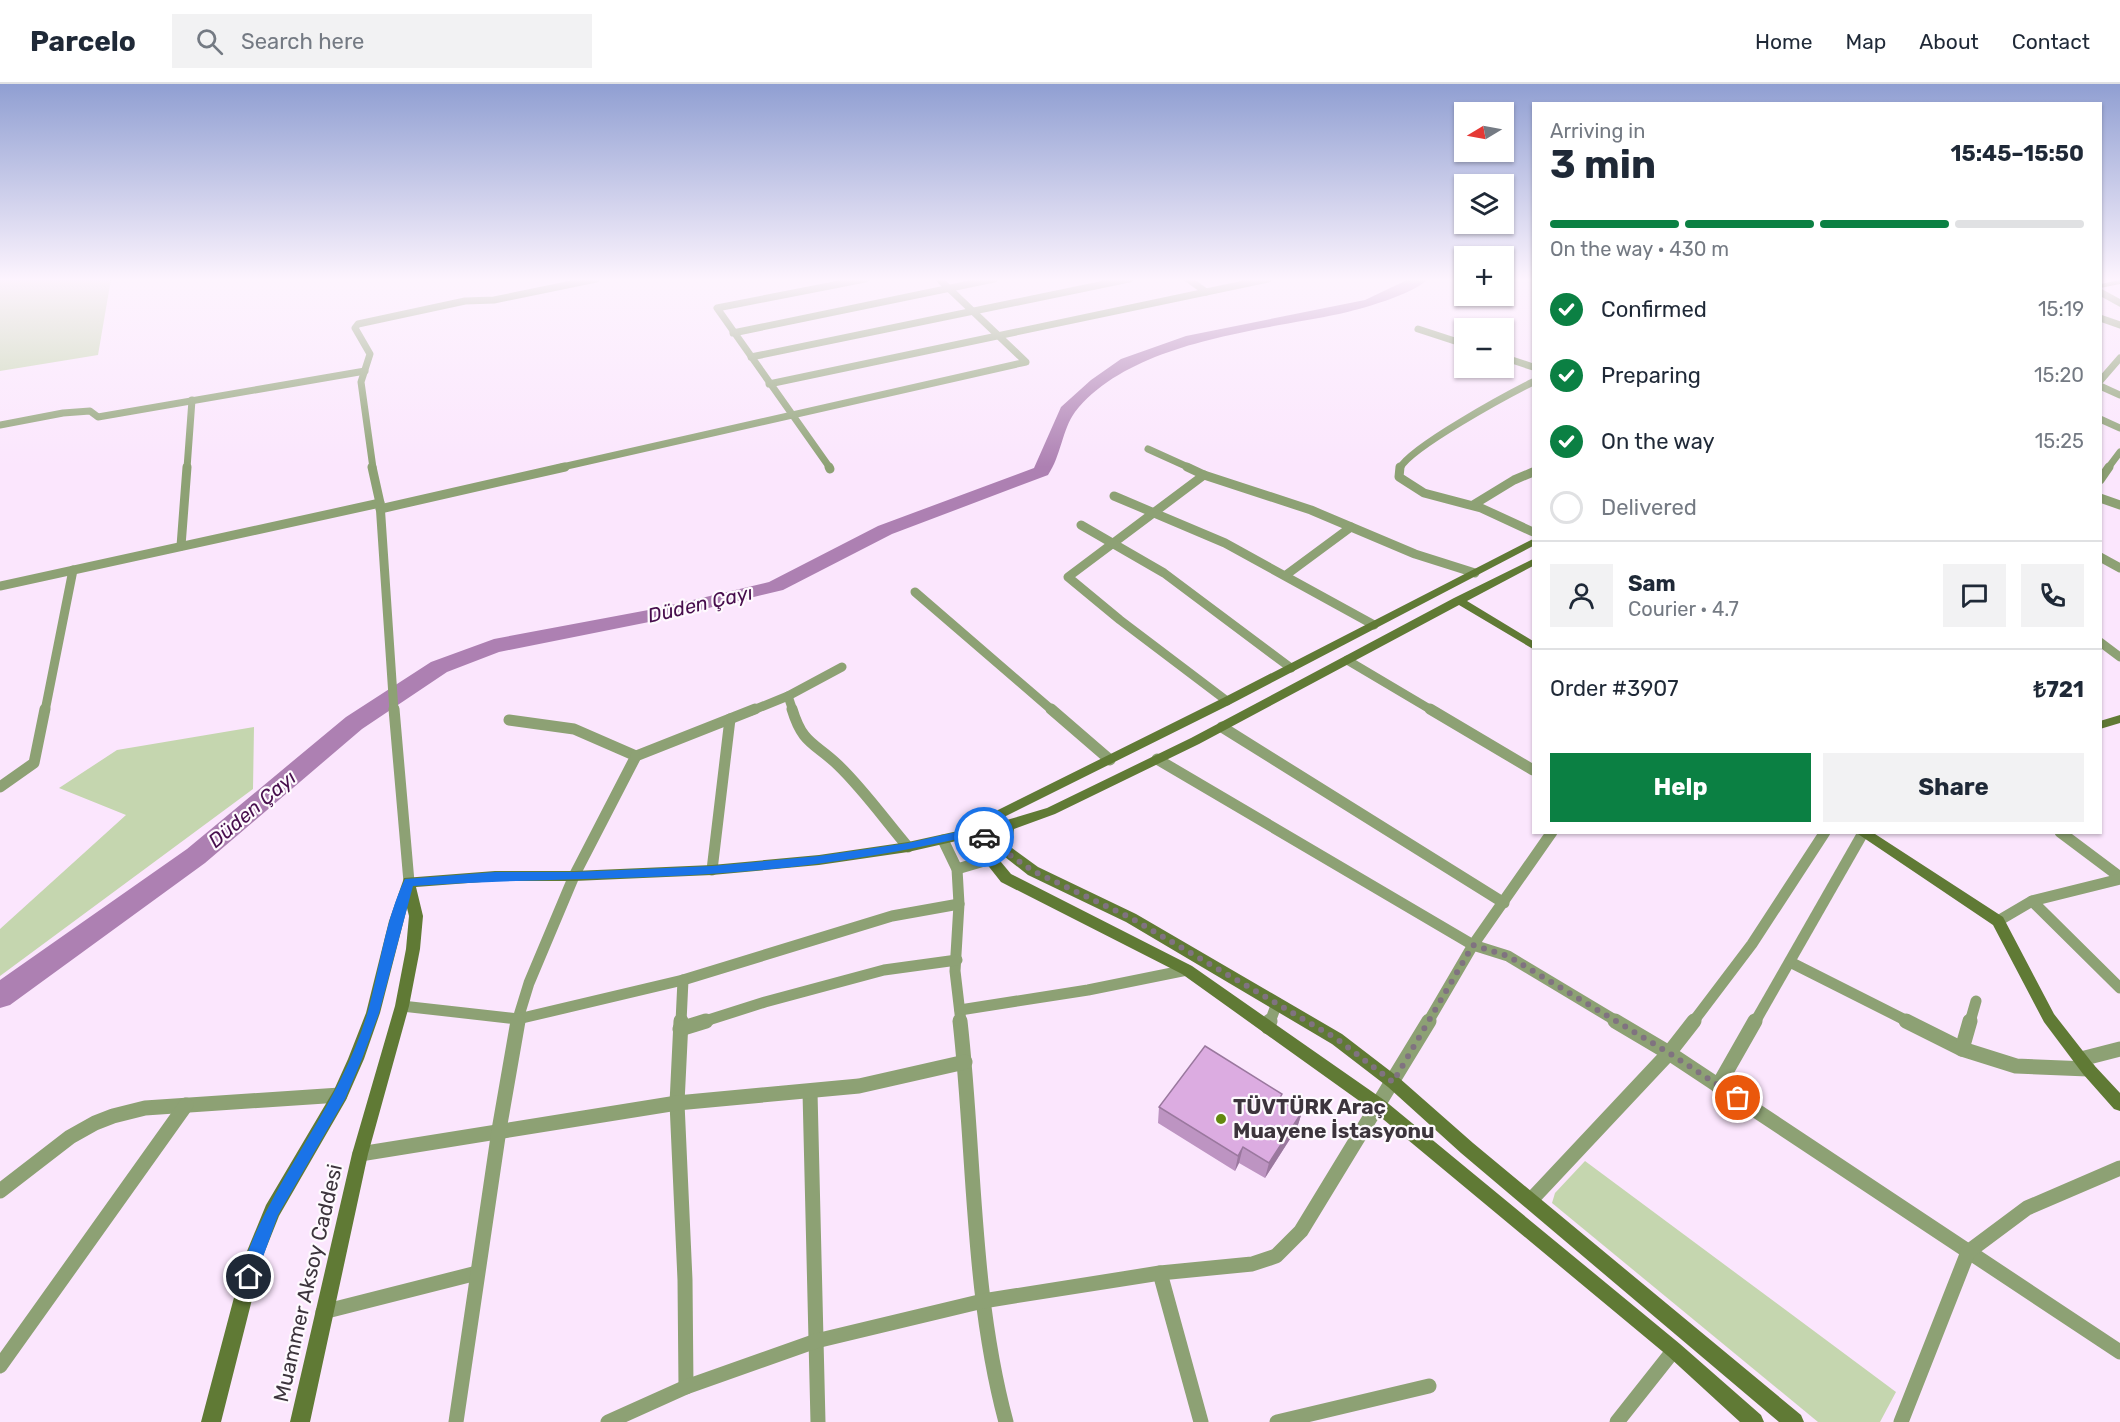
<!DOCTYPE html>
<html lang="en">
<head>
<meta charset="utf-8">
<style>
  body { margin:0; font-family:Rubik,sans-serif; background:#f2f2f3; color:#1f2937; height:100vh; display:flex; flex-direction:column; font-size:22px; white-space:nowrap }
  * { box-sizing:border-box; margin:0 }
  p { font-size:20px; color:#747a83 }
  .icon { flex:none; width:33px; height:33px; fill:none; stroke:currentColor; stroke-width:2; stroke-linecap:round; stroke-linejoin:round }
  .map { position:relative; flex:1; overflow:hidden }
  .panel { position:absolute; left:1532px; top:18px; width:570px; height:732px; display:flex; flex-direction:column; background:#fff; border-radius:0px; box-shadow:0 2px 4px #0004 }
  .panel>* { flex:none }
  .needle { width:39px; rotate:260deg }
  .controls { position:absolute; left:1454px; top:18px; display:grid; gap:12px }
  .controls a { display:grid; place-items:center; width:60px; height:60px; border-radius:0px; background:#fff; box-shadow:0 2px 4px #0004; font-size:30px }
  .pin { position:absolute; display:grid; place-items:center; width:51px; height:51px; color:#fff; margin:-26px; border:3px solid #fff; border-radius:50%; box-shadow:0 2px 6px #0007 }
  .courier { position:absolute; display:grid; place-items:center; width:60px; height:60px; margin:-30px; border:4px solid #1a73e8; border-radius:50%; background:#fff; color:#222; box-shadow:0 2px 8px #0007 }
  .summary em { font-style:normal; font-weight:700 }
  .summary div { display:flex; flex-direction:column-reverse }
  .summary { display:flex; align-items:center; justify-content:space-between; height:102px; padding:0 18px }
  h1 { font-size:39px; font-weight:700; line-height:45px }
  .bar { display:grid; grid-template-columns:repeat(4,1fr); gap:9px 6px; align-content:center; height:72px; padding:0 18px }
  .bar i { height:8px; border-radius:4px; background:#e0e1e3 }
  .bar .current { background:#0b8043 }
  .bar p { grid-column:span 4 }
  .line { display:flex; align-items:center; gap:15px; padding:0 18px; border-top:2px solid #e0e1e3 }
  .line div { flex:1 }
  .round { display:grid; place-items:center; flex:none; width:63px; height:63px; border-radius:0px; background:#f2f2f3 }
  ol { padding:0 18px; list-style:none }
  li { display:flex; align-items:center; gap:18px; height:66px }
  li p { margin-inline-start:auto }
  li .icon { padding:6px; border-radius:50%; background:#0b8043; color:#fff; stroke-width:4 }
  li:last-child { color:#747a83 }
  li i { width:33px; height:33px; border:3px solid #e0e1e3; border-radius:50% }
  .cta { display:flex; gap:12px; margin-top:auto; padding:12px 18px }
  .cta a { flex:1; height:69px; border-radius:0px; background:#0b8043; color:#fff; font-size:24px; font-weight:700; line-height:69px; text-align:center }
  .cta a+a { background:#f2f2f3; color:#1f2937 }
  header { display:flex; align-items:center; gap:36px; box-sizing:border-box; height:84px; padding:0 30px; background:#fff; border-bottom:2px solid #e0e1e3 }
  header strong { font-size:28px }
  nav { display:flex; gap:33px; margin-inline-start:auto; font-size:21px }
  .search { width:420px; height:54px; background:#f2f2f3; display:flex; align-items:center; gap:15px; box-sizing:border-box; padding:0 21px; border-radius:0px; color:#747a83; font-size:22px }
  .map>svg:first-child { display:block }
</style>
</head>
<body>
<header>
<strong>Parcelo</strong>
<div class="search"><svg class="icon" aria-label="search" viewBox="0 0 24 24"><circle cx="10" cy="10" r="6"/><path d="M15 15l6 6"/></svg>Search here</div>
<nav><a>Home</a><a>Map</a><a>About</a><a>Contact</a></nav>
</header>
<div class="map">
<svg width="2120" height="1338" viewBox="0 0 2120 1338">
  <rect width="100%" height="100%" fill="#fbe6fd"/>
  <g fill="#c5d6af">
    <polygon points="0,195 111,195 98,271 0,287"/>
    <polygon points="254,643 253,705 0,892 0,845 126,731 59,704 117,666"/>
    <polygon points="1585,1077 1896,1308 1880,1338 1818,1338 1552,1119 1555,1109"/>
  </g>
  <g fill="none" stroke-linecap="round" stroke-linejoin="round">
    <path fill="#ad80b2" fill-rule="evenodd" d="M 1409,195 L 1428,195 C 1412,211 1361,225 1339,230 C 1257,247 1130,258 1075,328 C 1062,346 1061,372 1048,391 L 892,450 L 783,506 L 659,536 L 499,568 L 447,588 L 362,645 L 205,779 L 10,921 L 0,924 L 0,896 L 187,765 L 346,633 L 431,578 L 494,555 L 659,524 L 769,498 L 878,442 L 1034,384 L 1061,323 L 1091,296 L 1121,275 L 1186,252 L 1365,216 Z"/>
    <g stroke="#8da174" stroke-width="7">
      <polyline points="1188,195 1206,208"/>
      <polyline points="2100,208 2120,219"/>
      <polyline points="2100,234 2120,241"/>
      <polyline points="1418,245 1464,260"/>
      <polyline points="733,249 994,195"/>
      <polyline points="751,273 1129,195"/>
      <polyline points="1503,273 1533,283"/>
      <polyline points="2100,297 2120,274"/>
      <polyline points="769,300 1268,195"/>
      <polyline points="2100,302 2120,311"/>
      <polyline points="2100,335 2120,344"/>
      <polyline points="0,341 63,329 90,327 98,333 365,287"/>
      <polyline points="1148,365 1190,384"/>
      <polyline points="187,384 192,316"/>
      <polyline points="373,384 361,298 370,270 355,244 358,240 465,217 494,216 596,195"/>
      <polyline points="558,384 1026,278 939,195"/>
      <polyline points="830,384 717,224 865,195"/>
      <path d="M 1400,384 C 1411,363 1507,311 1533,298"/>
      <polyline points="2108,384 2120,368"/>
    </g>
    <g stroke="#8da174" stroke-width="9">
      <polyline points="829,383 830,385"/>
      <polyline points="1187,383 1204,391 1311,426 1415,470 1475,489"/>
      <polyline points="1400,383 1399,393 1424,409 1481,424 1533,448"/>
      <polyline points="1204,391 1068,493 1120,536 1227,617"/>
      <polyline points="2100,396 2109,383"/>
      <polyline points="1114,412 1225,459 1374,541"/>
      <polyline points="2100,414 2120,421"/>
      <polyline points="380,419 394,627"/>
      <polyline points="1473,421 1514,396 1533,388"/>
      <polyline points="380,425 565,383"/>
      <polyline points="1081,441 1164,489 1291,584"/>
      <polyline points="181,462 187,383"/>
      <polyline points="2100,473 2120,484"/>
      <polyline points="1286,491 1351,443"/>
      <polyline points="0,502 380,419 372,383"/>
      <polyline points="915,508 1053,627"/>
      <polyline points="2100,558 2120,573"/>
      <polyline points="1347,576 1433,627"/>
      <polyline points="788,612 793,627"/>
      <polyline points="45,627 73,486"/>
      <polyline points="751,627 788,612 842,583"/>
    </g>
    <g stroke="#8da174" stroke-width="11">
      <polyline points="394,625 409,798"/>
      <path d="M 792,625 C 803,661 814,658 838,681 C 864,706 885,736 908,763"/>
      <polyline points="1051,625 1110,676"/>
      <polyline points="1430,625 1533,686"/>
      <polyline points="509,636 574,645 636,672 574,792 529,899 517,938"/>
      <polyline points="1222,643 1504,819"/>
      <polyline points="636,672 755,625"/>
      <polyline points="1157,675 1473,861 1508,872 1618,938"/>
      <polyline points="0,703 34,679 45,625"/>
      <polyline points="2060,748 2120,793"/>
      <polyline points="943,756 957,785 959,820 955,887 961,938"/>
      <polyline points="957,785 991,775"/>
      <polyline points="712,786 730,635"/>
      <polyline points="2032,817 2120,904"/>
      <polyline points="1998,837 2032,817 2120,795"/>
      <polyline points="1790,878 1909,938"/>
      <polyline points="402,922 518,935 683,896 892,832 959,820"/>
      <polyline points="960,926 1088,906 1187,886"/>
      <polyline points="681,938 683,896"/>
      <polyline points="702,938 765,918 884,886 957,876"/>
      <polyline points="1270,938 1277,919"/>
      <polyline points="1428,938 1473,861 1552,748"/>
      <polyline points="1693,938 1752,860 1825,748"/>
      <polyline points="1755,938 1863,749"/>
      <polyline points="1970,938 1976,917"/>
    </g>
    <g stroke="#8da174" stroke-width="15">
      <polyline points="681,937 677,1019 685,1196 686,1303"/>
      <path d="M 960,937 C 975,1070 971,1208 1006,1338"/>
      <polyline points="1615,937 1669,969 2120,1268"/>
      <polyline points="1906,937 1962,965 2016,982 2088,985"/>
      <polyline points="1268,943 1270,937"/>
      <polyline points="680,945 706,937"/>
      <polyline points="1962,965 1970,937"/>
      <polyline points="2081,975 2120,965"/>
      <polyline points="1718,1002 1755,937"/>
      <polyline points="810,1008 818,1338"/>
      <polyline points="360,1070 677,1019 859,1002 965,978"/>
      <polyline points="0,1107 70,1053 95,1039 113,1032 145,1024 340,1011"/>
      <polyline points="1531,1116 1669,969 1694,937"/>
      <polyline points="1160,1189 1201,1338"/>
      <polyline points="323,1228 477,1189"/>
      <polyline points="0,1282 186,1021"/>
      <polyline points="456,1338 499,1046 518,937"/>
      <polyline points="608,1338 686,1303 816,1257 983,1217 1160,1189 1252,1180 1276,1172 1301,1147 1429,937"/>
      <polyline points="1277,1338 1429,1302"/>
      <polyline points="1617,1338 1674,1266"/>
      <polyline points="1901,1338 1968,1168 2027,1124 2120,1084"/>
    </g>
    <g fill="#607a35" fill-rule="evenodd">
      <polygon points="2120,196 2120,200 2100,204 2100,200"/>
      <polygon points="1533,455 1533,462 1231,620 1006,732 1000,738 1047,724 1191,654 1454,514 1533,475 1533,482 1467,517 1533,557 1533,565 1459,521 1199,660 1055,730 1014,745 1012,764 1038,783 1136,830 1342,950 1398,993 1473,1059 1801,1331 1804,1338 1779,1338 1461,1069 1388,1003 1332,960 1126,838 1028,791 1000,769 998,766 1001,747 985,749 996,772 1011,790 1192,882 1384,1016 1680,1260 1761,1331 1764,1338 1740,1338 1668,1272 1372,1026 1182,890 1001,798 986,779 974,753 908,768 819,781 712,791 574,797 495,797 416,803 423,832 420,865 409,922 368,1070 310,1338 290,1338 352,1070 395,922 406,865 409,832 407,824 380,929 364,975 346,1016 279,1132 263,1172 221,1338 201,1338 245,1172 266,1121 334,1006 348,975 366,929 389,837 404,794 495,787 574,787 712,781 819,771 908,758 967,745 981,741 998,726 1223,614"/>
      <polygon points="2120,631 2120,639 2100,645 2100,637"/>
      <polygon points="1855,748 1872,748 2003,833 2054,930 2093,980 2120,1009 2120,1027 2114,1025 2083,990 2044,938 1993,841"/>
    </g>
  </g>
  <polygon fill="#bd94c2" points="1280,1016 1302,1028 1297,1044 1265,1094 1239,1079 1235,1087 1158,1039 1159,1023"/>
  <g fill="#9a789e">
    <polygon points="1302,1028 1297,1044 1265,1094 1269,1079"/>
    <polygon points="1243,1063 1239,1079 1235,1087 1238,1072"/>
  </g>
  <polygon fill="#dcace1" stroke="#9a789e" stroke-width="1.5" points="1205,962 1282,1010 1279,1016 1302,1028 1269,1079 1243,1063 1238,1072 1159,1023"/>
  <linearGradient id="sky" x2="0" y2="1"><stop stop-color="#909fd2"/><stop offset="0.51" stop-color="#fdf4fe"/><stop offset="1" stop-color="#fdf4fe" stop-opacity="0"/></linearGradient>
  <rect width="2120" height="383" fill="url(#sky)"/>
  <path fill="#1a73e8" d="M 978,743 L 987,750 L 987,755 L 980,755 L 976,751 C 888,771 800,785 709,790 C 610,796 512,795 413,802 L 379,929 L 362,975 L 345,1015 L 278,1131 L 254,1198 L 249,1200 L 244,1198 C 234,1174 294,1078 308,1054 C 332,1014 355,972 368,927 C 380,884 385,836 405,795 L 495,788 L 574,788 L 712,782 L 819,772 L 908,759 Z"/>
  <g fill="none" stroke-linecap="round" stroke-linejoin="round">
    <polyline stroke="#807380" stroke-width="6" stroke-dasharray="0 10.8" points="984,753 1033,787 1131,834 1276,919 1337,955 1393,998 1473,861 1508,872 1669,969 1738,1014"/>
  </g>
  <circle fill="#63890f" stroke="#fefafe" stroke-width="2" cx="1221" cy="1035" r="6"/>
  <g text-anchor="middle" stroke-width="4.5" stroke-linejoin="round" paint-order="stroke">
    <g font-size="20" font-style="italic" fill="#470e4d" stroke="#fefafe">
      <text transform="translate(700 520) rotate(-13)" y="7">Düden Çayı</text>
      <text transform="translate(252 725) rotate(-40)" y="7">Düden Çayı</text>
    </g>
    <g font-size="21" font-weight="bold" fill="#3d353d" stroke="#fefafe" text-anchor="start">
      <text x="1233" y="1030">TÜVTÜRK Araç<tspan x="1233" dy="24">Muayene İstasyonu</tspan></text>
    </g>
    <g font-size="21" fill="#3d353d" stroke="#fefafe">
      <text transform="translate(308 1199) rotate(-77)" y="7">Muammer Aksoy Caddesi</text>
    </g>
  </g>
</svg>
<div class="controls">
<a><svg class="needle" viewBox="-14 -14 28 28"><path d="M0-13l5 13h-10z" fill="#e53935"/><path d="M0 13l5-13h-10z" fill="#747a83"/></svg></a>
<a><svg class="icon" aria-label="layers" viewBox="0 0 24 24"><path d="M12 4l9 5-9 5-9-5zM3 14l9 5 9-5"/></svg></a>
<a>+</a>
<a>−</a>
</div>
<div class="pin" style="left:1738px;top:1014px;background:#ea580c"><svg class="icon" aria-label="bag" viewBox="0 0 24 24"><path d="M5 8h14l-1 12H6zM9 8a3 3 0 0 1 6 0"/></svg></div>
<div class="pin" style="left:249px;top:1193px;background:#1f2937"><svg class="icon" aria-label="home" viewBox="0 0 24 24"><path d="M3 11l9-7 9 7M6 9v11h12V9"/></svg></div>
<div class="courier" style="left:984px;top:753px"><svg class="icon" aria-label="car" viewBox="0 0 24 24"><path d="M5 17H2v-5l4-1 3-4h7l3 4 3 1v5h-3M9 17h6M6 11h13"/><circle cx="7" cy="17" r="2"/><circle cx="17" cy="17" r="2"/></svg></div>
<section class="panel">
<div class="summary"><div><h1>3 min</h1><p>Arriving in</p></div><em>15:45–15:50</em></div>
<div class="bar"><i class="current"></i><i class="current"></i><i class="current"></i><i></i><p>On the way · 430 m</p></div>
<ol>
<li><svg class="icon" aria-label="check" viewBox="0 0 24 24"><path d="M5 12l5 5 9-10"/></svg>Confirmed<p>15:19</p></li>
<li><svg class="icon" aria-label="check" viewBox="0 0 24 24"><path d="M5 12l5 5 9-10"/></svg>Preparing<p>15:20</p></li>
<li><svg class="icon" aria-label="check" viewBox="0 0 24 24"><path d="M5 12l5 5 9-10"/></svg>On the way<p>15:25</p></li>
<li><i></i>Delivered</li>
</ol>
<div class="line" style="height:108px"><a class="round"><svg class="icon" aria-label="person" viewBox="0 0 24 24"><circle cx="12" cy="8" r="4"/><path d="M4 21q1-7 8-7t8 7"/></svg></a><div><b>Sam</b><p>Courier · 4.7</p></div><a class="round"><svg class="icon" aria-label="chat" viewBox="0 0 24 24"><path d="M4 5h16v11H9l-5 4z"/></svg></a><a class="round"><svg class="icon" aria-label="phone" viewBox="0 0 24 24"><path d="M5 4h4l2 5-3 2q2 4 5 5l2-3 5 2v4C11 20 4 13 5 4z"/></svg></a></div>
<div class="line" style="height:78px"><div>Order #3907</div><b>₺721</b></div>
<div class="cta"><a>Help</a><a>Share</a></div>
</section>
</div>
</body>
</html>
